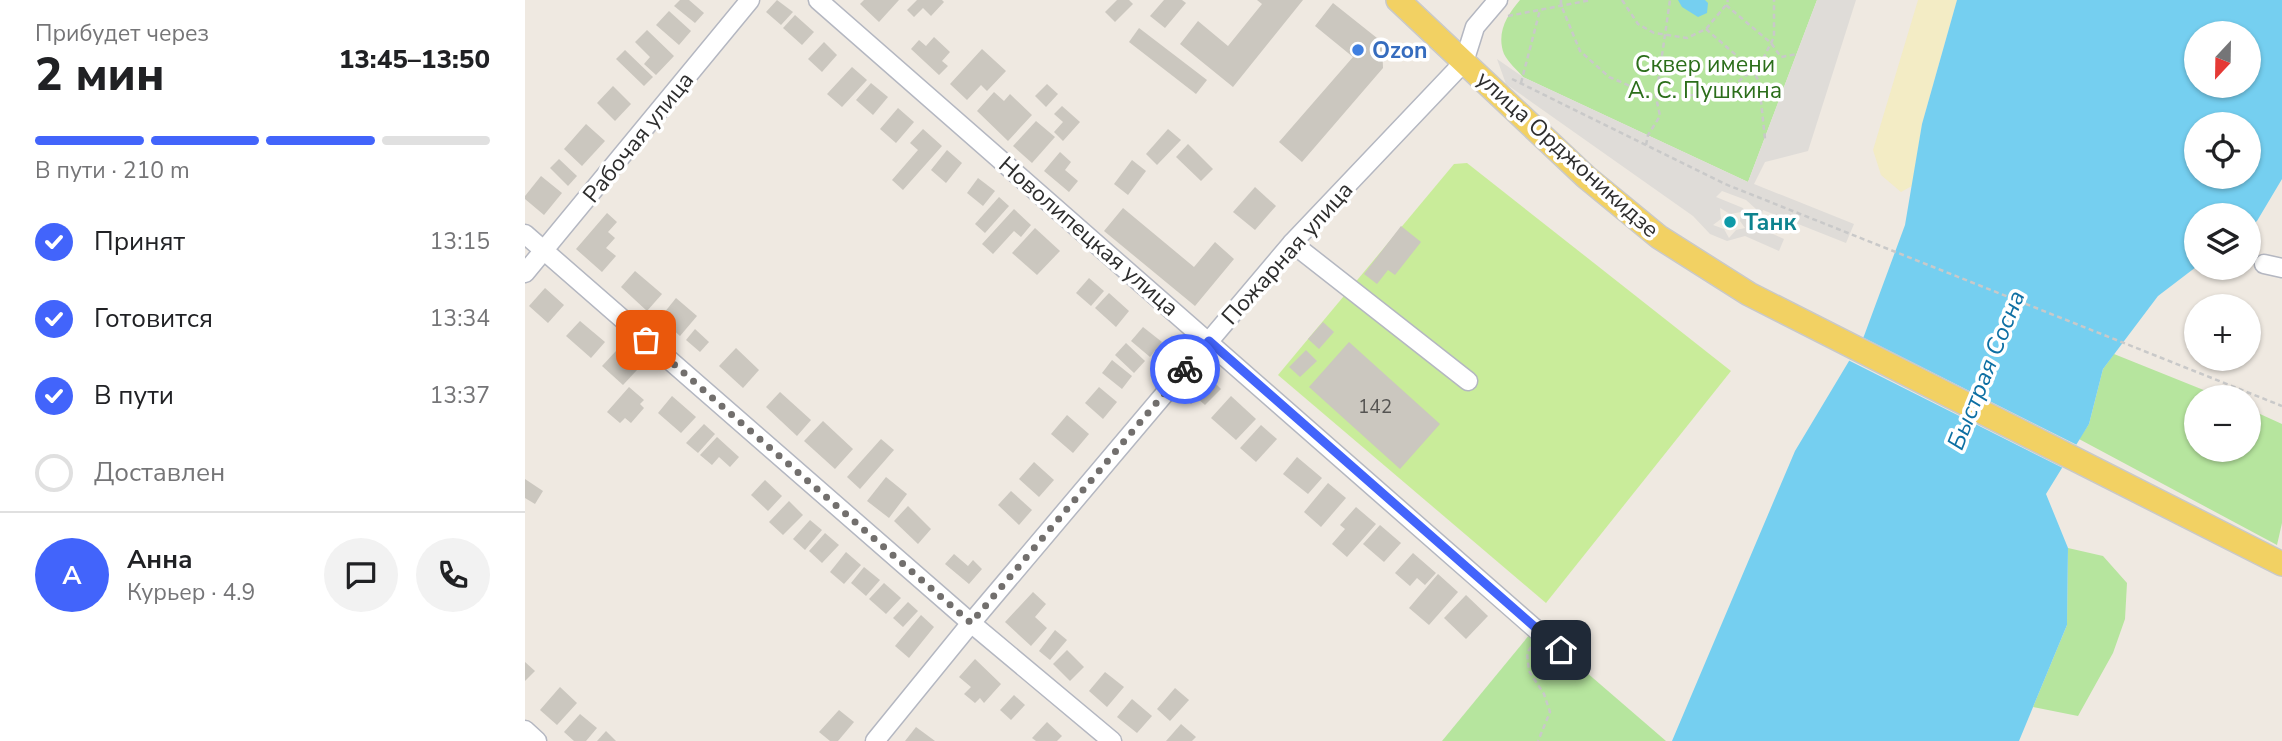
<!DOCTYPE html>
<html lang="ru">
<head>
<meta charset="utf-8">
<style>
  body { margin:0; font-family:"Nunito Sans",sans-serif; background:#f2f2f2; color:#202124; height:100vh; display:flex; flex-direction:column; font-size:26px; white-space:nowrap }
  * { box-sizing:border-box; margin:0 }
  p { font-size:23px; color:#757577 }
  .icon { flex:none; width:38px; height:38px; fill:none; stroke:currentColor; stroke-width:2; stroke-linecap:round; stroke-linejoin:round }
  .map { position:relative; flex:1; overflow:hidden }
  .details { display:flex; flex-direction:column; background:#fff; width:525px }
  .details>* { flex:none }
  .needle { width:46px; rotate:202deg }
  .fabs { position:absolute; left:1659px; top:21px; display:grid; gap:14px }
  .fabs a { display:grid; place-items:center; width:77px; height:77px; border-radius:50%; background:#fff; box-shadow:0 2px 5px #0004; font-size:35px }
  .pin { position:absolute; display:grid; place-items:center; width:60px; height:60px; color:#fff; margin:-30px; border-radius:14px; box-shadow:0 4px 10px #0006 }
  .courier { position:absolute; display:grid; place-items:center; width:70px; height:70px; margin:-35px; border:5px solid #4264fb; border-radius:50%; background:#fff; color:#222; box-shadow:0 2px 9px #0007 }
  .headline em { font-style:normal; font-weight:800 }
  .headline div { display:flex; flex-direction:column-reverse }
  .headline { display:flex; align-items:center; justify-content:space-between; height:119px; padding:0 35px }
  h1 { font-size:46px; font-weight:800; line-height:52px }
  .bar { display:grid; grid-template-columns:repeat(4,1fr); gap:10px 7px; align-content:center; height:84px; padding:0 35px }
  .bar i { height:9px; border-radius:5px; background:#e0e0e0 }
  .bar .current { background:#4264fb }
  .bar p { grid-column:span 4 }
  .line { display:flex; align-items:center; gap:18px; padding:0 35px; border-top:2px solid #e0e0e0 }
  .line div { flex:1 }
  .round { display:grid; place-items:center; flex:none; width:74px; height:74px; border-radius:37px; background:#f2f2f2 }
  ol { padding:0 35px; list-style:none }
  li { display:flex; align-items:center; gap:21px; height:77px }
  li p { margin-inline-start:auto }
  li .icon { padding:7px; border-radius:50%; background:#4264fb; color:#fff; stroke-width:4 }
  li:last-child { color:#757577 }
  li i { width:38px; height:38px; border:4px solid #e0e0e0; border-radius:50% }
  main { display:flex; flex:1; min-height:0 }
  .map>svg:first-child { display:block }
</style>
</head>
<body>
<main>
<section class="details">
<div class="headline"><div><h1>2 мин</h1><p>Прибудет через</p></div><em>13:45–13:50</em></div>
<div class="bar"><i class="current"></i><i class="current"></i><i class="current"></i><i></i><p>В пути · 210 m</p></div>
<ol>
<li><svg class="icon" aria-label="check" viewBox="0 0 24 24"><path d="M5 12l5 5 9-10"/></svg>Принят<p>13:15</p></li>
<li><svg class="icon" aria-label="check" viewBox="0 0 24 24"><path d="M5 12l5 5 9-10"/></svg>Готовится<p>13:34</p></li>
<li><svg class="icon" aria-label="check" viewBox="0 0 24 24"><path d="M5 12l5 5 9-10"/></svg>В пути<p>13:37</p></li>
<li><i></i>Доставлен</li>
</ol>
<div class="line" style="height:126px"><b class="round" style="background:#4264fb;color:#fff">А</b><div><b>Анна</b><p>Курьер · 4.9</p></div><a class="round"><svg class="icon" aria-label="chat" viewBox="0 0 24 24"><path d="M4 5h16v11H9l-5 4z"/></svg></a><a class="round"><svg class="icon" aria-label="phone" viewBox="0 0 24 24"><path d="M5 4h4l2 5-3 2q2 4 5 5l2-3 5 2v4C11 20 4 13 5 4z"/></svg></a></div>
</section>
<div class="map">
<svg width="1757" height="741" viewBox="0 0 1757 741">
  <rect width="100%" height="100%" fill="#efe9e1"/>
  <g fill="#b6e59e">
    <path d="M 995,0 L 1292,0 L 1223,182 L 998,77 C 992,70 983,62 979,54 C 971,33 982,15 995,0 Z"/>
    <polygon points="1589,354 1696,397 1671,397 1671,450 1724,450 1724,409 1757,424 1757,523 1752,545 1554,439 1564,424 1578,369"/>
    <polygon points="1543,548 1578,556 1602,583 1600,619 1588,653 1553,716 1508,707 1542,625"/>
    <polygon points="1010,628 1141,741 917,741"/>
  </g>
  <polygon fill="#f3ecc5" points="1393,0 1432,0 1397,124 1387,186 1376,192 1356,175 1348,150"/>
  <polygon fill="#c9ec9a" points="942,163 1206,371 1021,603 753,375 929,164"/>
  <path fill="#dfdcd8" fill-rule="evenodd" d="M 1292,0 L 1331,0 L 1283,151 L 1240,162 L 1229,184 L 1329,224 L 1321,243 L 1238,210 L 1233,227 L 1259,239 L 1254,251 L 1220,236 L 1202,241 L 1185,234 L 1168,216 L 981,84 L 972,59 L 998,77 L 1223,182 ZM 1197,191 L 1221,200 L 1231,209 L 1226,223 L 1218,208 L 1191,197 ZM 1195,208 L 1205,214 L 1216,212 L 1215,221 L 1220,228 L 1211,230 L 1204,238 L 1199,229 L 1188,225 L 1196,219 Z"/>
  <g fill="#75cff0" fill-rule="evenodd">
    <polygon points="1153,0 1180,0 1183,3 1182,13 1173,17 1157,7"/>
    <path d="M 1432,0 L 1757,0 L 1757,179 L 1732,221 L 1724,227 L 1724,215 L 1671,215 L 1671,267 L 1633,296 L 1578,369 L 1564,424 L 1521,494 L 1543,548 L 1542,625 L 1494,741 L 1147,741 L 1270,451 L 1339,336 L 1380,225 L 1397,124 ZM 1671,33 L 1724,33 L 1724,86 L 1671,86 ZM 1671,124 L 1724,124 L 1724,177 L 1671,177 Z"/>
  </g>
  <polygon fill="#efe9e1" points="1335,336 1554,446 1540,469 1321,359"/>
  <g fill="#cbc7bf">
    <polygon points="155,0 164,0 179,13 170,23 149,6"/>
    <polygon points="252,0 268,12 256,25 241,12"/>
    <polygon points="339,0 374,0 354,22 335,4"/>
    <polygon points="392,0 417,0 419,2 406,16 398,8 389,17 382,10"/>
    <polygon points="592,0 604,0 608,4 590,22 580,12"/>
    <polygon points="639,0 657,0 661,3 640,28 625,16"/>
    <polygon points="732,0 778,0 708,87 655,44 673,21 703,46 737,4"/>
    <polygon points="808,3 857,42 858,68 777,162 754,142 828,57 790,26"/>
    <polygon points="144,11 166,31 154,45 131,25"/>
    <polygon points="270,15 289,32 277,45 258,28"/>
    <polygon points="614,28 682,80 671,94 604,42"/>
    <polygon points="122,30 149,56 131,75 119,64 125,57 110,42"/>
    <polygon points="409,37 425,52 417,61 423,66 414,75 386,49 394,40 401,46"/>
    <polygon points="299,42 312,55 297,72 283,59"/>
    <polygon points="457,49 481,71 462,91 456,85 442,100 425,84"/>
    <polygon points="100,50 128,77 119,86 91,59"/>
    <polygon points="327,67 342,80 317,107 302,94"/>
    <polygon points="346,83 363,97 348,115 331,100"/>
    <polygon points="522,84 533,94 521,107 510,96"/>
    <polygon points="88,86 106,104 90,121 72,103"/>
    <polygon points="469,92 479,101 485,94 507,115 483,141 452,111"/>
    <polygon points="537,106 555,122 538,141 529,132 538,122 529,114"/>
    <polygon points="373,108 389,122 371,143 355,129"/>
    <polygon points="511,121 530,137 507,163 488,146"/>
    <polygon points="61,124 80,141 57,166 39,149"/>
    <polygon points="398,129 417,146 378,190 367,180 393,150 385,143"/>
    <polygon points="643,129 656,140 632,165 621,154"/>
    <polygon points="663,144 688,169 676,181 651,157"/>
    <polygon points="422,150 437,163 421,183 406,170"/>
    <polygon points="535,152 546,162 540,170 553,181 544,192 519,171"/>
    <polygon points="34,159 52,176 43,186 25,168"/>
    <polygon points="607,160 621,171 603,195 589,184"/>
    <polygon points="16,176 37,193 19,215 0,199 0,196"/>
    <polygon points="453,178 470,191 458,206 442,193"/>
    <polygon points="730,187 751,206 730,230 708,212"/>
    <polygon points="474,197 484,206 460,233 450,224"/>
    <polygon points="598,208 669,267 690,242 709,259 670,306 579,231"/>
    <polygon points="489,209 506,225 496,237 489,231 468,254 457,244"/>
    <polygon points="82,213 92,222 83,232 90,238 81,248 91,256 77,272 51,249"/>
    <polygon points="876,226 896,242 870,275 863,270 852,284 839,274"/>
    <polygon points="510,228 535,251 512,275 487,253"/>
    <polygon points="110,271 137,294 122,311 96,287"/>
    <polygon points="564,278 579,291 566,306 551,293"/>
    <polygon points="20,288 39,305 23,323 4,306"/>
    <polygon points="584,293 604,311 591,327 570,308"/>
    <polygon points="151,298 172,316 155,336 135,318"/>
    <polygon points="55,321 80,342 66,358 41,336"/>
    <polygon points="798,322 809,332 794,349 783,339"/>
    <polygon points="618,327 637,342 625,357 606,341"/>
    <polygon points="170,329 184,342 175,352 161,340"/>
    <polygon points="824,342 915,424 875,469 784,387"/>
    <polygon points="601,343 620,361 609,373 590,355"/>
    <polygon points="211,348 234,370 218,388 194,366"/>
    <polygon points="781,350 792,361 775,377 764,367"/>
    <polygon points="91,351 112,370 98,385 77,366"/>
    <polygon points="587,360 607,376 597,389 577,373"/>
    <polygon points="678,371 696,389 680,405 672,398 666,404 656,394"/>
    <polygon points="104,387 119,400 115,404 119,408 106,423 100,418 95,423 82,412"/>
    <polygon points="574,387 592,402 578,419 560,403"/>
    <polygon points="255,392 286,420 272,436 241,407"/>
    <polygon points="147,396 171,417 156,433 133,413"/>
    <polygon points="706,396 731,419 711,440 686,418"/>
    <polygon points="542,415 564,434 548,453 526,434"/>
    <polygon points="298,421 328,449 310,469 279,441"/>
    <polygon points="179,424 190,434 173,453 161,443"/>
    <polygon points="736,425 752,439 731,462 715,448"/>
    <polygon points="192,437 214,457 205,467 194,457 187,465 175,455"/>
    <polygon points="356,439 369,450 335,489 322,477"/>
    <polygon points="772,457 797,478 783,494 758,474"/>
    <polygon points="509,462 529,480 514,497 494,479"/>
    <polygon points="361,477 382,494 364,518 342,501"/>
    <polygon points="0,479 18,491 10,504 0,498"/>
    <polygon points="240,480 257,496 243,511 226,495"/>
    <polygon points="803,483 821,498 796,527 779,512"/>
    <polygon points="486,491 507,510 494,525 473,505"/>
    <polygon points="264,501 278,515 258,535 244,522"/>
    <polygon points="383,506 406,529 393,544 369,521"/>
    <polygon points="831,507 851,524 822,557 807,544 820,529 815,525"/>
    <polygon points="285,520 297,530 280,550 268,539"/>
    <polygon points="855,525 876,543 859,562 838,544"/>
    <polygon points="300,533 314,545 297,563 284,551"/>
    <polygon points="321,552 336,565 319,584 305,572"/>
    <polygon points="888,553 911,573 900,585 892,578 885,586 870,573"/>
    <polygon points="429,554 443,566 448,560 457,569 444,584 420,564"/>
    <polygon points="339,567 355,580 341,596 326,583"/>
    <polygon points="913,574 933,592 904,625 884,608"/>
    <polygon points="359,583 376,598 361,614 344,599"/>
    <polygon points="508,592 521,604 510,617 522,628 506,646 480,622"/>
    <polygon points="941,595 963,616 941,639 919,618"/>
    <polygon points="383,602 393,611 378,627 368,618"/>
    <polygon points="396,615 409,627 384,658 370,646"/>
    <polygon points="530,630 542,640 525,660 514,651"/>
    <polygon points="542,650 559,667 545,681 528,664"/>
    <polygon points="450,659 476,684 459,703 455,698 450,703 439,694 446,687 434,677"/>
    <polygon points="0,662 10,671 0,681"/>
    <polygon points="580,672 599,687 582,707 564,691"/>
    <polygon points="35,687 52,703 32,725 15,710"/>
    <polygon points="650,688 664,700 645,721 632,709"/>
    <polygon points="489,695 500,705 486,720 475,710"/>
    <polygon points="607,699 627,716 612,733 592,717"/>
    <polygon points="314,710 329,722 313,741 305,741 294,732"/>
    <polygon points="55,714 72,728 61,741 49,741 39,732"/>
    <polygon points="522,722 537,736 532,741 511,741 507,738"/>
    <polygon points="656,724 671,737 667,741 641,741"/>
    <polygon points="391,727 410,741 380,741"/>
    <polygon points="81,731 91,741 72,741"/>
  </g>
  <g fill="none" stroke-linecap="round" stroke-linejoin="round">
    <defs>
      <g id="minor">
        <polyline points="293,0 1055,668"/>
        <polyline points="0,234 446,623 587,741"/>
        <polyline points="767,243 943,381"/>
        <polyline points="1739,264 1757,268"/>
        <polyline points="0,273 225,0"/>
        <polyline points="0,730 12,741"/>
        <polyline points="350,741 446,623 767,243 939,62 950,27 973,0"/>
      </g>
      <polyline id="major" points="873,0 1061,177 1134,237 1224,294 1757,564"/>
    </defs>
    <use href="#minor" stroke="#b4b7c1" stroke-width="21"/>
    <use href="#major" stroke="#c9c9c9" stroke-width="26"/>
    <g stroke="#c9c9c9" stroke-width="2.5" stroke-dasharray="5 3.5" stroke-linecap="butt">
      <polyline points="1036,0 1036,5 1055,51 1084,77 1131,97 1168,95 1209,85 1228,70 1238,59 1249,37 1249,0"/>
      <polyline points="1097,0 1113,24 1129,33 1162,38 1181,29 1201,5 1203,0"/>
      <polyline points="1201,5 1246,43 1256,57 1272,54"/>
      <polyline points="983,16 1066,0"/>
      <polyline points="1181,29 1228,70 1234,82 1240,139"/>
      <polyline points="987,79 1200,184 1757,406"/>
      <polyline points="996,83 1015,10"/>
      <polyline points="1121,145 1123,135 1135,116 1131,97 1145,0"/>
      <polyline points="1006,647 1002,653 1004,671 1019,694 1025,712 1013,741"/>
    </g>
    <use href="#minor" stroke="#fff" stroke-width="18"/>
    <use href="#major" stroke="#f2d163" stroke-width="23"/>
  </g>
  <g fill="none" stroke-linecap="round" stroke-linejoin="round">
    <polyline stroke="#726f6d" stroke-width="7" stroke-dasharray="0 12.6" points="121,340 446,623 660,369"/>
    <polyline stroke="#4264fb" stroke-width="9" points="660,369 684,341 1036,650"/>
  </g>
  <circle fill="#3f7fe0" stroke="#fff" stroke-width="2.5" cx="833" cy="50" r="7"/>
  <circle fill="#0f9aa8" stroke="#fff" stroke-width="2.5" cx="1205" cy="222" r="7"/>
  <g text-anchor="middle" stroke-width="7" stroke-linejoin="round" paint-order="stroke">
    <g font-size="19" fill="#555452">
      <text x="850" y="413">142</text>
    </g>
    <g font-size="23" font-weight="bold" fill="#366cbe" stroke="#fff" text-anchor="start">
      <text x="847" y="58">Ozon</text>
    </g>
    <g font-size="23" fill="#2c6e1b" stroke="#fff">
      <text x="1180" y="72">Сквер имени<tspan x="1180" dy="26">А. С. Пушкина</tspan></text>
    </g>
    <g font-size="23" fill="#2e2e2e" stroke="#fff">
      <text transform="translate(113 137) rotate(-51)" y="8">Рабочая улица</text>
      <text transform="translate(1043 154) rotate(42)" y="8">улица Орджоникидзе</text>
      <text transform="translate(564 236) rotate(41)" y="8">Новолипецкая улица</text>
      <text transform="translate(762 253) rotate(-48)" y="8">Пожарная улица</text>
    </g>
    <g font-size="23" font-weight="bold" fill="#0d838f" stroke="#fff" text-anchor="start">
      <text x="1219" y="230">Танк</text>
    </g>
    <g font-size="24" font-style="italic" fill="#0d6fa3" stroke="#fff">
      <text transform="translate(1461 370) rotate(-68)" y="8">Быстрая Сосна</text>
    </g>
  </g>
</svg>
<div class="fabs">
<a><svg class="needle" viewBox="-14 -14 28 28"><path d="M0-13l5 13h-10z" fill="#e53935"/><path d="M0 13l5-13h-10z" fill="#757577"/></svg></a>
<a><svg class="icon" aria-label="locate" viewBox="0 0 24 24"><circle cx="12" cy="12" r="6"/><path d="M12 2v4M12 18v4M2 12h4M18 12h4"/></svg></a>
<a><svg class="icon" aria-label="layers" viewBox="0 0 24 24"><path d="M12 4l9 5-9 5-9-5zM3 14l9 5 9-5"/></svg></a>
<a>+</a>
<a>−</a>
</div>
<div class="pin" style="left:121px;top:340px;background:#ea580c"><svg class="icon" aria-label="bag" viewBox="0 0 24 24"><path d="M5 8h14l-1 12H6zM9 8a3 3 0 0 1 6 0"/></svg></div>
<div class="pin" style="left:1036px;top:650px;background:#1f2937"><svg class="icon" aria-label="home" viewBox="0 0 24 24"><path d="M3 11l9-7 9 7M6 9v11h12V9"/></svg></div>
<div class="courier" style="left:660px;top:369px"><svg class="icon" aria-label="bike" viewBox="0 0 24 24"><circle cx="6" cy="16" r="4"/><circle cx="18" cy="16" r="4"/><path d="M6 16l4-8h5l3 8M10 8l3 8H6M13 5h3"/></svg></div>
</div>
</main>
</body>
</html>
